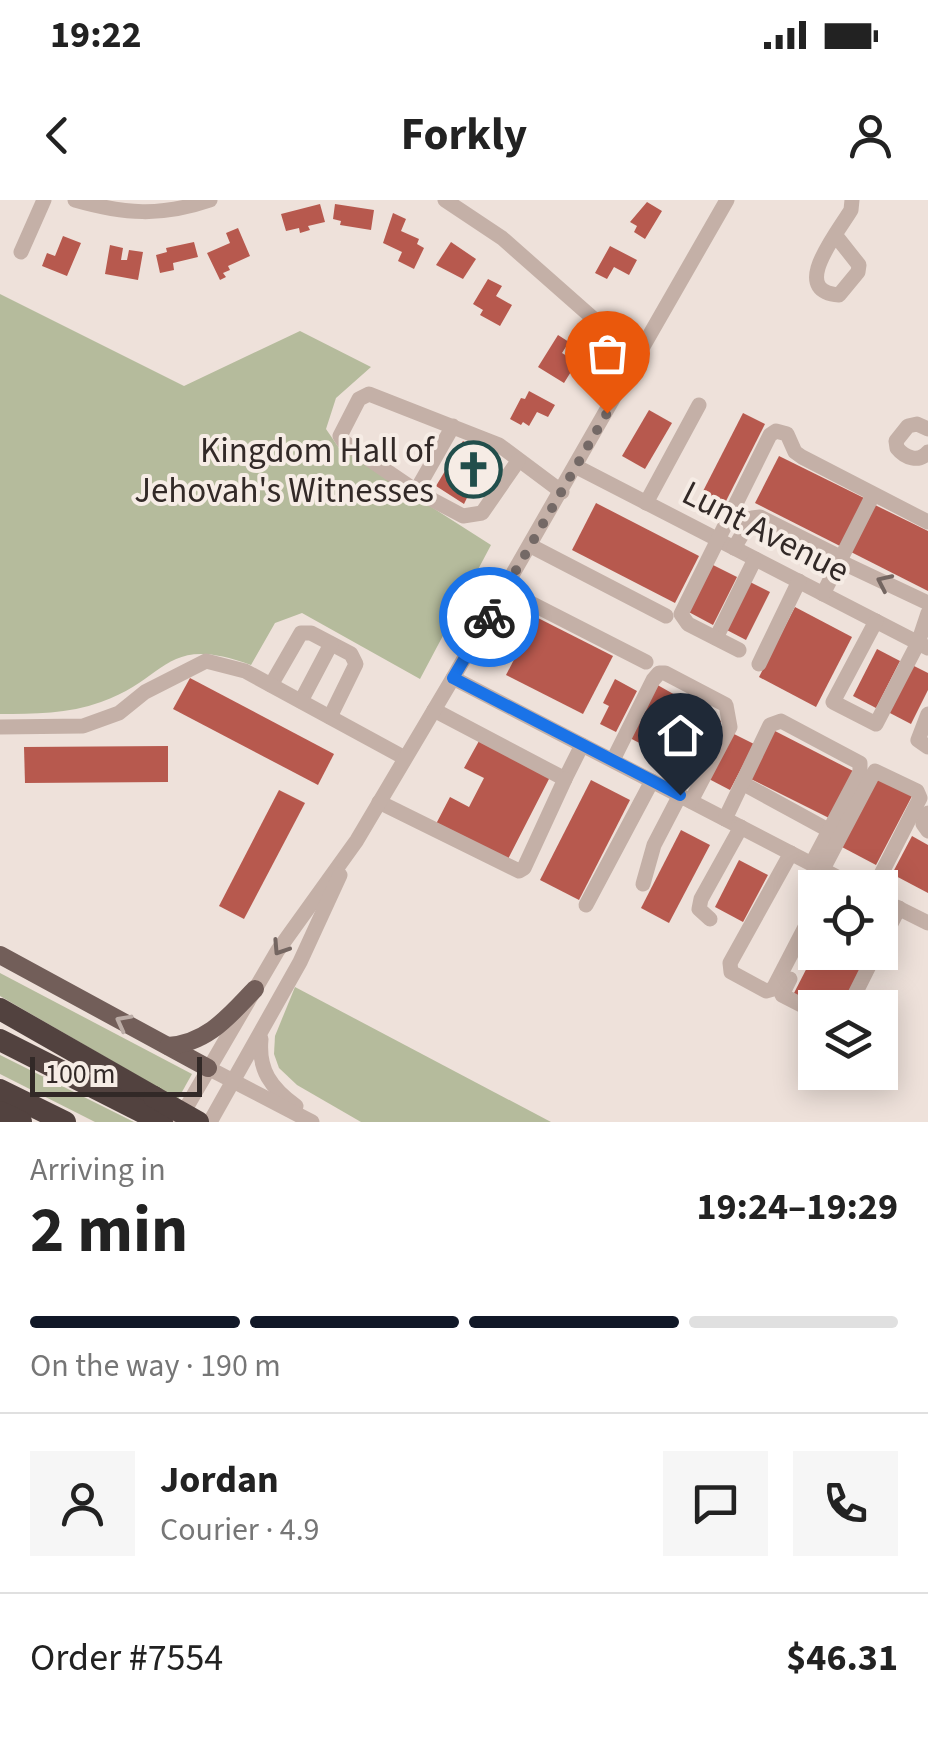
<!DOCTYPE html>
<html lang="en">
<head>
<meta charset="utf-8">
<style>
  body { margin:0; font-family:"Source Sans 3",sans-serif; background:#f6f6f6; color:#222; height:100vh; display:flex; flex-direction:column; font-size:38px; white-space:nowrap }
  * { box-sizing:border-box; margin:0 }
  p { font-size:32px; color:#767676 }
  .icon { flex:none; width:55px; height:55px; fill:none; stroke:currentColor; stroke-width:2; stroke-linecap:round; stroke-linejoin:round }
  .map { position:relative; height:922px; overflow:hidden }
  .side { display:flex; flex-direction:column; background:#fff; flex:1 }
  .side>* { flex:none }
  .tools { position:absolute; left:798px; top:670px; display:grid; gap:20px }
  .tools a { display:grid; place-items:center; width:100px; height:100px; border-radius:0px; background:#fff; box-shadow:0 5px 25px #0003; font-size:50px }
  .scale { position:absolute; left:30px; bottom:25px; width:172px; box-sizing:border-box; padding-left:10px; border:5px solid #322927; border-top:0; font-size:28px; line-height:35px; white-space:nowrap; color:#322927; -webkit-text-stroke:8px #f6ece5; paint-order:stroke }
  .pin { position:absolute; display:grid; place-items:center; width:85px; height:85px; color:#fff; margin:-102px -42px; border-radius:50% 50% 50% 0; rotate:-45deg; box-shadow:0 0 10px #0007 }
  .pin .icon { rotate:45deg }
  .courier { position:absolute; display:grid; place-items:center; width:100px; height:100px; margin:-50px; border:8px solid #1a73e8; border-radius:50%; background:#fff; color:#222; box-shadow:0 2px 12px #0007 }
  .summary em { font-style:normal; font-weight:700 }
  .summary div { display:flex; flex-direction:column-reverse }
  .summary { display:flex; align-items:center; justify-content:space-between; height:170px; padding:0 30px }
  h1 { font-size:65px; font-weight:700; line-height:75px }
  .bar { display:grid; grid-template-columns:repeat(4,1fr); gap:15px 10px; align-content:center; height:120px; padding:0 30px }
  .bar i { height:12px; border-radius:8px; background:#e0e0e0 }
  .bar .current { background:#111827 }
  .bar p { grid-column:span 4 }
  .line { display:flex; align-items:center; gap:25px; padding:0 30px; border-top:2px solid #e0e0e0 }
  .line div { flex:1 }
  .round { display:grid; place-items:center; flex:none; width:105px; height:105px; border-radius:0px; background:#f6f6f6 }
  .status { display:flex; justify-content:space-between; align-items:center; height:70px; padding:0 50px; background:#fff; direction:ltr }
  .status svg { height:28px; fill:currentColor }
  header { display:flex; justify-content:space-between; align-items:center; height:130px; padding:0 30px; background:#fff; font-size:45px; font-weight:700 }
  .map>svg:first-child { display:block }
</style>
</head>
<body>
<div class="status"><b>19:22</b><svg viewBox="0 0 49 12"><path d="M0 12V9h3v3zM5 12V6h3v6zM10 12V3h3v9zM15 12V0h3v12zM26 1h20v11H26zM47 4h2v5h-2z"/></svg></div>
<header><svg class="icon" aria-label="back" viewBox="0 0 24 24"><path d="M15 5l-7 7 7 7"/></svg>Forkly<svg class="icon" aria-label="person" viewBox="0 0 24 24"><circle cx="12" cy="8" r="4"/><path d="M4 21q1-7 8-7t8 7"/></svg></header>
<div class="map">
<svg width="928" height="922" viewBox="0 0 928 922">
  <rect width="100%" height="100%" fill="#eee1da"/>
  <g fill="#b5bb9c">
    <path d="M 0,94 L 184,186 L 300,131 L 371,167 L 336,198 L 326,229 L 339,248 L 491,345 L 420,479 L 302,413 L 275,423 L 251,465 C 164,433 169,478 101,502 C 68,514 34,514 0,514 Z"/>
    <polygon points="0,773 192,874 178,899 0,796"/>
    <polygon points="295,787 551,922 361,922 297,885 279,868 274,854 275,836"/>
    <polygon points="0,855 134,922 95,922 0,874"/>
  </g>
  <g fill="#b7594e">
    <polygon points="647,2 662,11 645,39 634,32 637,26 630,22"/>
    <polygon points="320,4 325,22 308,26 310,30 300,33 299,28 286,31 281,14"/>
    <polygon points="335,4 374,10 371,30 340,25 341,21 333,19"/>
    <polygon points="393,13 406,19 401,31 419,39 417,44 424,48 414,69 398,61 402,52 383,43"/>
    <polygon points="238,28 250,56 228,66 230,70 223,73 226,77 220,80 207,53 230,43 226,33"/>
    <polygon points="63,36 81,43 67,76 42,66 47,53 55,56"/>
    <polygon points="194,42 198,57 173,63 174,70 160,73 156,55 167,52 166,48"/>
    <polygon points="451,42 476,59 463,79 436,65"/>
    <polygon points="110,45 123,48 121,60 127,60 129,50 143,52 138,80 105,74"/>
    <polygon points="610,46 637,60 629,75 614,67 607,79 595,73"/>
    <polygon points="488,79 502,86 496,96 512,105 500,126 480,115 483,110 473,104"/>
    <polygon points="558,135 569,142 562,153 577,162 564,183 538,167"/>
    <polygon points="529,191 555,205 548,217 537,212 529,226 523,222 521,225 510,219 521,198 525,199"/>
    <polygon points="649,210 672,223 645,269 622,256"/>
    <polygon points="743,213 765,224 722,309 700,297"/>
    <polygon points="463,241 502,266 493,283 478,275 464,304 436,286"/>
    <polygon points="779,256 864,298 840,346 755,303"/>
    <polygon points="596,303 699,356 675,403 572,350"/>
    <polygon points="873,304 928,331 928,391 849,351"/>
    <polygon points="709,363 737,377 713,425 685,410"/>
    <polygon points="748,381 770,392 746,440 723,428"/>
    <polygon points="795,407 852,437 816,507 759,477"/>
    <polygon points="536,417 613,456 583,514 506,475"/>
    <polygon points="877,449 900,461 876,508 853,496"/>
    <polygon points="912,465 928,473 928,490 911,524 888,512"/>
    <polygon points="190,478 334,554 318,585 173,509"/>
    <polygon points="615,479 637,491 616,532 600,524 609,506 603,503"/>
    <polygon points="654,483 721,521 695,572 626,536"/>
    <polygon points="773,530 857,573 833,620 749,578"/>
    <polygon points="730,532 754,544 730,590 707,578"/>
    <polygon points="479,541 550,577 507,661 436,624 450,597 469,607 484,578 464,568"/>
    <polygon points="168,546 168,582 25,583 24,547"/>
    <polygon points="875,577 912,596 876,665 840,646"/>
    <polygon points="591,580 630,600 579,700 540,680"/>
    <polygon points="279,590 305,603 244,719 219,706"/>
    <polygon points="681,630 710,645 669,723 641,708"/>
    <polygon points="912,636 928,645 928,693 892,674"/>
    <polygon points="739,660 768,675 743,722 715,707"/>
    <polygon points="815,752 874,752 845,808 818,808 793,795"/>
  </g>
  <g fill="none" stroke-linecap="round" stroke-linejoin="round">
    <g stroke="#c4b0a7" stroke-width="15">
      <path d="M 75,0 C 124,14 161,17 210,0"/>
      <polyline points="445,0 502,38 638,158"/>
      <path d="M 836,36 L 859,65 L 858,72 L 839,95 C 788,92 838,32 851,10 L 852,0"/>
      <polyline points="21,52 44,0"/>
      <polyline points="453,226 416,291 344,242 340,236 359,199 369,194 499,245 562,292"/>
      <path d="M 928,229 L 917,224 L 908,226 L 896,241 L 897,248 C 905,258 919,263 928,252"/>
      <polyline points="577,267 928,448"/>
      <polyline points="416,291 463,316 482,313 518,261"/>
      <polyline points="646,303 699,205"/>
      <polyline points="531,346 666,416"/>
      <polyline points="734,348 752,318 760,317 836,355 839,361 928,403"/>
      <polyline points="505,390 646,462"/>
      <polyline points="823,394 873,295"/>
      <polyline points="876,421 833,502 876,524 918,443 928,413"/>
      <polyline points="716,438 755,359"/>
      <polyline points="739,450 688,424 681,414 770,235 776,231 787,234 795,252 802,257 928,322"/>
      <polyline points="759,464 799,381"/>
      <polyline points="453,478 858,688"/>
      <polyline points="271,485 301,433 311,433 351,454 356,464 330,517"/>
      <polyline points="301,501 331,444"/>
      <polyline points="434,510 565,579 582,545"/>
      <polyline points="928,514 918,540 928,547"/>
      <polyline points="0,527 83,526 119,513 145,492 206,461 245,471 405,558"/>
      <polyline points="613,560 653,480 659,473 665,473 726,505 730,527 691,601"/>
      <polyline points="742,583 830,631"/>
      <polyline points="379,602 519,671 524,668 565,579"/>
      <polyline points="928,613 923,624 928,631"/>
      <polyline points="725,619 770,525 781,521 860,563 860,572 812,663"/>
      <polyline points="791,653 730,763 731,772 766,791 773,789 815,708"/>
      <polyline points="823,669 872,576 875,571 917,591 920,598 874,688"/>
      <polyline points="643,684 654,645 680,595"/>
      <polyline points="880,699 928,723"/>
      <polyline points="586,705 652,581"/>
      <polyline points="710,719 699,709 701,699 741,627"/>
      <polyline points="880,745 899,708"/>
      <polyline points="790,779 782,795 815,812"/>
      <polyline points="848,808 876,752"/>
      <path d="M 261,839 C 258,870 271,888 296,906"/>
      <polyline points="208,868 312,922"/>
      <polyline points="179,920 278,750 357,640 453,478 727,0"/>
      <polyline points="210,922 300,762 340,675"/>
    </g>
    <g stroke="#725e59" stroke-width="18">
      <polyline points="0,755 208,868"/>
      <path d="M 168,846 C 208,843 229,816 255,789"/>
    </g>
    <g stroke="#52423f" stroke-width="22">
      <polyline points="0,809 154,897"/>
      <polyline points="0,840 162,922"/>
      <polyline points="0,890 65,922"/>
      <polyline points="0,912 21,922"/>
    </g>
    <polyline stroke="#52423f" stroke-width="22" points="154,897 198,922"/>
  </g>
  <defs><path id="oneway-chevron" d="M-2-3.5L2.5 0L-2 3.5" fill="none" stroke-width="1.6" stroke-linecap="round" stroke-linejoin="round" transform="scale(2.5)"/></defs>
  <g stroke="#746661">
    <use href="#oneway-chevron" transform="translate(884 382) rotate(-155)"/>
    <use href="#oneway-chevron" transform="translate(280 748) rotate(123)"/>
  </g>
  <use stroke="#bbaca6" href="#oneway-chevron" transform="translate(123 822) rotate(-152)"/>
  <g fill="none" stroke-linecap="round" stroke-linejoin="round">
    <polyline stroke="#746966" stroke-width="10" stroke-dasharray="0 18" points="489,417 607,213"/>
    <polyline stroke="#1a73e8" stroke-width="12" points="489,417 453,478 680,595"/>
  </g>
  <defs>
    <symbol id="church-ring" viewBox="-11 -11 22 22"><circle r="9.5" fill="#f6ece5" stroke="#214e4b" stroke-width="1.5"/><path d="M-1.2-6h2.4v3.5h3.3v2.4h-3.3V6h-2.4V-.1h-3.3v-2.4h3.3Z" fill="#214e4b"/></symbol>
  </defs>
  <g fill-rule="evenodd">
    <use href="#church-ring" x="442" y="238" width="63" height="63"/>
  </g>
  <g text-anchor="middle" stroke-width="8" stroke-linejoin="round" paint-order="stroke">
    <g font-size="35" fill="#322927" stroke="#f6ece5" text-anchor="end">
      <text x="434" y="262">Kingdom Hall of<tspan x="434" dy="40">Jehovah's Witnesses</tspan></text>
    </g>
    <g font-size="35" fill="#322927" stroke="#f6ece5">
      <text transform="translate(766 331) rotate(27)" y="12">Lunt Avenue</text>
    </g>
  </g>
</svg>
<div class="tools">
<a><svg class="icon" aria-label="locate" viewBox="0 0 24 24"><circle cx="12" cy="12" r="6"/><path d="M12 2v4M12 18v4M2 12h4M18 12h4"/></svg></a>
<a><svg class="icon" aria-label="layers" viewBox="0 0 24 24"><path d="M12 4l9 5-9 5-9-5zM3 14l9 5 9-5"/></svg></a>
</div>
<div class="scale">100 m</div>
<div class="pin" style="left:607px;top:213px;background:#ea580c"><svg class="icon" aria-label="bag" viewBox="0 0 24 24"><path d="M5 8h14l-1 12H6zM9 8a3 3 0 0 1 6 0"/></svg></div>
<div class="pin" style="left:680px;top:595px;background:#1f2937"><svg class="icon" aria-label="home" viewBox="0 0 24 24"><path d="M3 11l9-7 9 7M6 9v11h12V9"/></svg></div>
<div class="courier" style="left:489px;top:417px"><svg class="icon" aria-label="bike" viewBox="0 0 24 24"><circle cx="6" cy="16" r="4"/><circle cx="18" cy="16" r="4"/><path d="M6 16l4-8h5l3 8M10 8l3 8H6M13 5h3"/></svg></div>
</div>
<section class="side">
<div class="summary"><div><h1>2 min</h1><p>Arriving in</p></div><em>19:24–19:29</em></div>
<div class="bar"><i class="current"></i><i class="current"></i><i class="current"></i><i></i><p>On the way · 190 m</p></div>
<div class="line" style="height:180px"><a class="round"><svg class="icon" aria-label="person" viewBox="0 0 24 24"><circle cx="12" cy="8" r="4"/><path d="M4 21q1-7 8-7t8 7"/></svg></a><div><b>Jordan</b><p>Courier · 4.9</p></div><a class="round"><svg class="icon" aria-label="chat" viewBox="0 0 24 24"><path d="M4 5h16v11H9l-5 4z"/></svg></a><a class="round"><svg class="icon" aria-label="phone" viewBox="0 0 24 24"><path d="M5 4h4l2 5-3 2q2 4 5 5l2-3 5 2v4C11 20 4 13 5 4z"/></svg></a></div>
<div class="line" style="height:130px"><div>Order #7554</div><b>$46.31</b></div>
</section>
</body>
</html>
